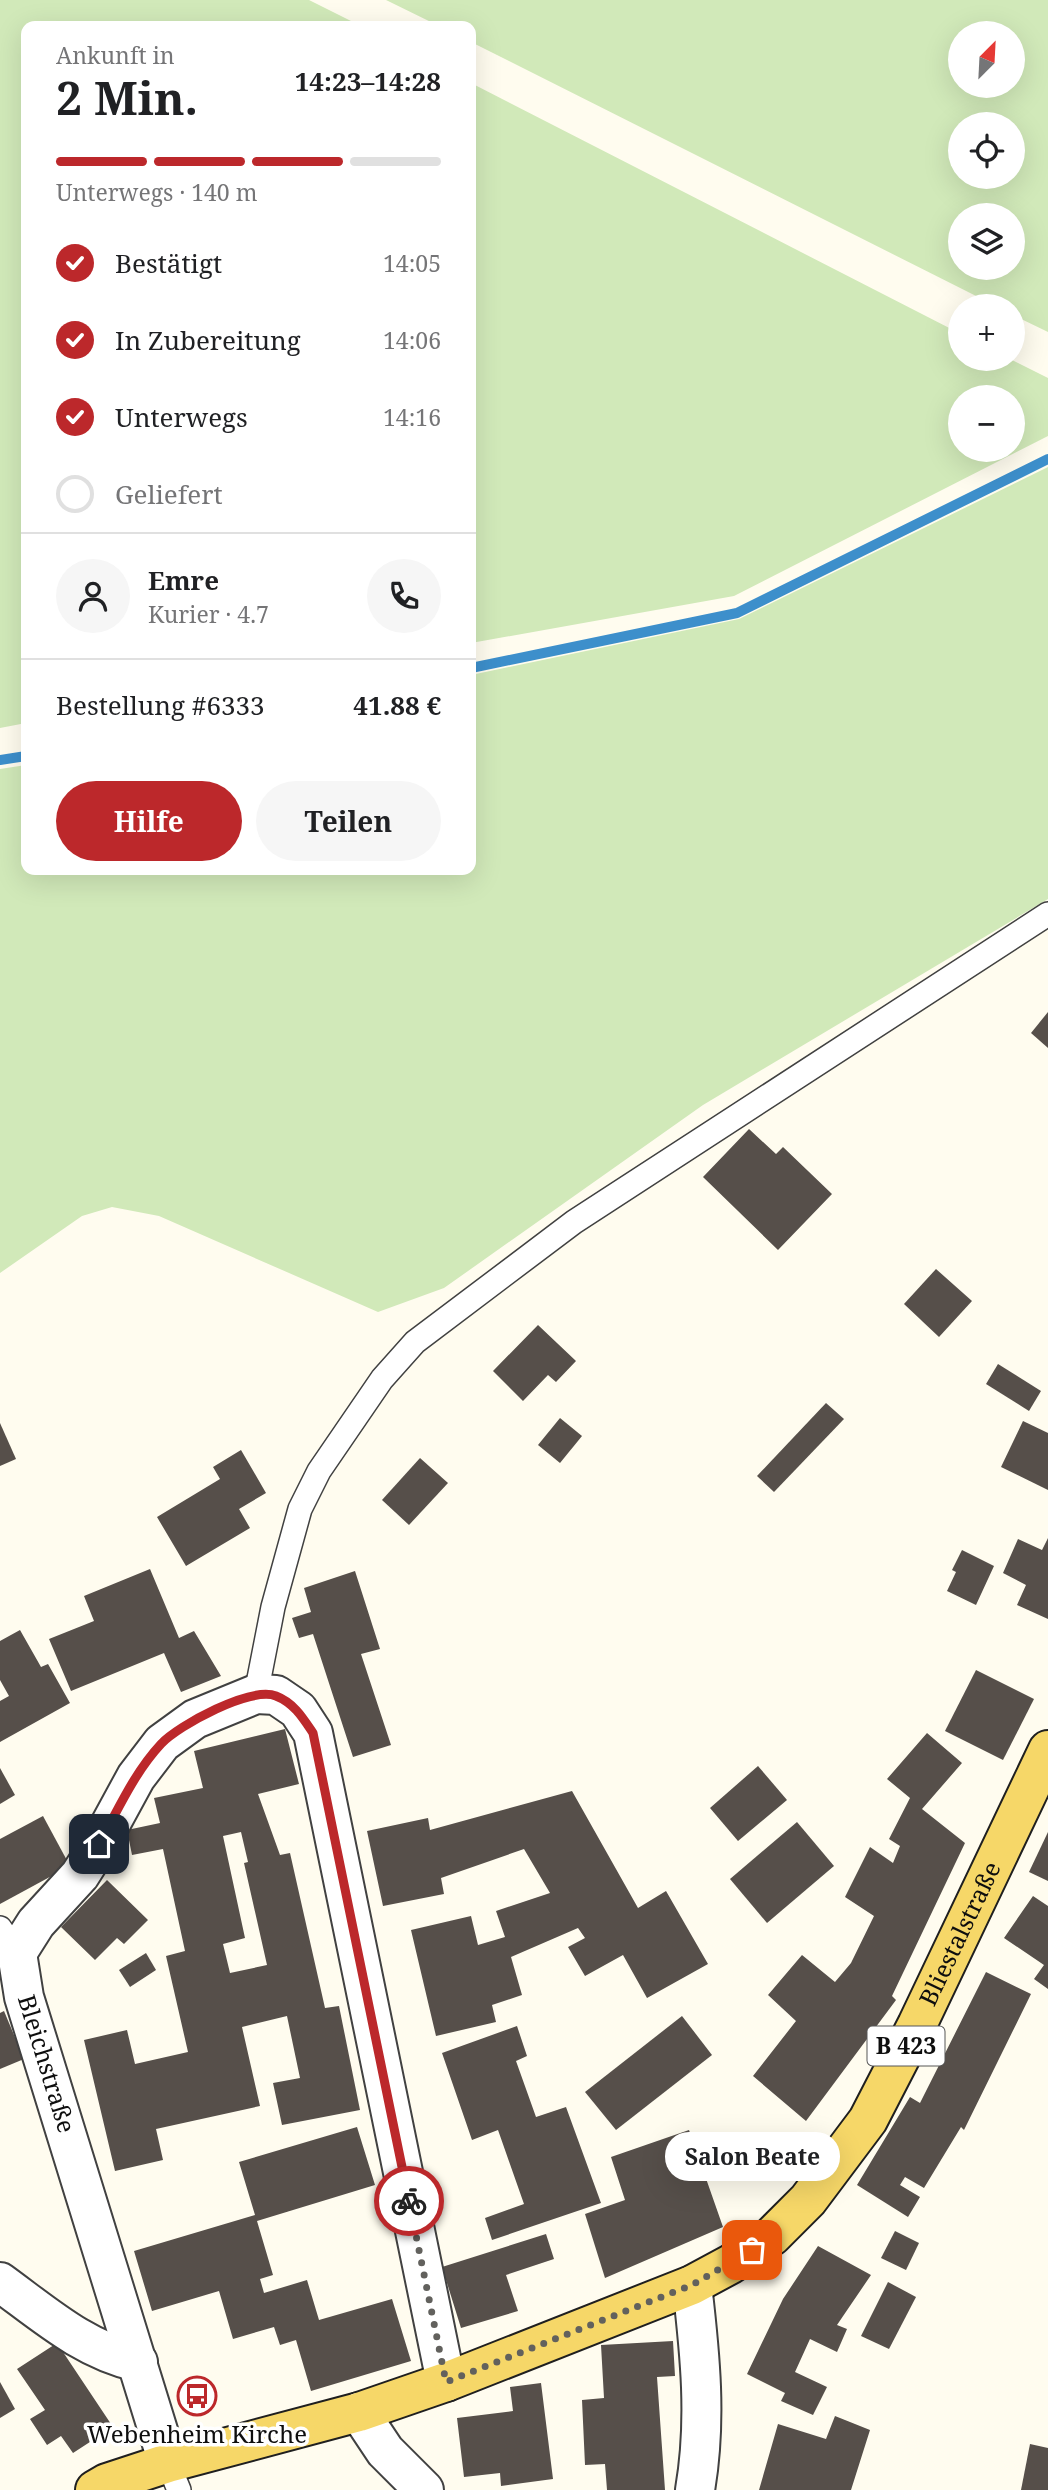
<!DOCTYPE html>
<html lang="de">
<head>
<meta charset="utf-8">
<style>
  body { margin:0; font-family:"Noto Serif",serif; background:#f6f6f6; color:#202124; height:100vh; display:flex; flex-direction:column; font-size:26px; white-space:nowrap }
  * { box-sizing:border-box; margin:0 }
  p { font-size:23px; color:#757577 }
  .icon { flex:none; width:38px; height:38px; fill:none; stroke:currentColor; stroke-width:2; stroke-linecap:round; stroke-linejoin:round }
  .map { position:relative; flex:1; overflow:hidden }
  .details { position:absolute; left:21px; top:21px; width:455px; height:854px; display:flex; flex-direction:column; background:#fff; border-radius:14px; box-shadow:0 7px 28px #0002 }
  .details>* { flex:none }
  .needle { width:46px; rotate:24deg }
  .controls { position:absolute; left:948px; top:21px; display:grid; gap:14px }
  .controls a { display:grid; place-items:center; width:77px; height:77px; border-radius:50%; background:#fff; box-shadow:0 7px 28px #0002; font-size:35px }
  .pin { position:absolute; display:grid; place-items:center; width:60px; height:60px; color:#fff; margin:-30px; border-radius:14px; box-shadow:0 4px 10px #0006 }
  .courier { position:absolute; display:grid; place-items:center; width:70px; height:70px; margin:-35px; border:5px solid #bc282b; border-radius:50%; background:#fff; color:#222; box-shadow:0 2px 9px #0007 }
  .bubble { position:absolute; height:49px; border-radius:24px; background:#fff; box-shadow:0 7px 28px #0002; font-size:23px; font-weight:700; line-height:49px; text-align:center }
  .summary em { font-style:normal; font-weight:700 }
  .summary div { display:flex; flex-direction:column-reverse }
  .summary { display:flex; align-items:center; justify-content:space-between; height:119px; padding:0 35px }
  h1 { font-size:46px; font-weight:700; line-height:52px }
  .bar { display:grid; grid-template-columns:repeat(4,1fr); gap:10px 7px; align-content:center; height:84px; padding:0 35px }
  .bar i { height:9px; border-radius:5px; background:#e0e0e0 }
  .bar .current { background:#bc282b }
  .bar p { grid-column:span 4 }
  .line { display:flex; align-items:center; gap:18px; padding:0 35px; border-top:2px solid #e0e0e0 }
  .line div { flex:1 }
  .round { display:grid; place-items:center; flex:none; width:74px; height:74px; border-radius:37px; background:#f6f6f6 }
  ol { padding:0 35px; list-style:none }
  li { display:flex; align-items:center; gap:21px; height:77px }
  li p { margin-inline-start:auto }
  li .icon { padding:7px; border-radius:50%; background:#bc282b; color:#fff; stroke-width:4 }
  li:last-child { color:#757577 }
  li i { width:38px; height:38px; border:4px solid #e0e0e0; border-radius:50% }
  .button { display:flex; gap:14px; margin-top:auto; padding:14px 35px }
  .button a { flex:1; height:80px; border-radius:42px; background:#bc282b; color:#fff; font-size:28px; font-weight:700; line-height:80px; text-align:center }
  .button a+a { background:#f6f6f6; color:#202124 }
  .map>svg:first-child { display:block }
</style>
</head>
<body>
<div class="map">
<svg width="1048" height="2490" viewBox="0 0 1048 2490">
  <rect width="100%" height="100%" fill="#fffcef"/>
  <g fill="#d1e9b9" fill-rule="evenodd">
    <polygon points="0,0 309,0 361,26 26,26 26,723 0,728"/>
    <path d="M 386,0 L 1048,0 L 1048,332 L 1013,315 L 1013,306 L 996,306 L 471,42 L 471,26 L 439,26 ZM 961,33 L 1013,33 L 1013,86 L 961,86 ZM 961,124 L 1013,124 L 1013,177 L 961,177 ZM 961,215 L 1013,215 L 1013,268 L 961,268 Z"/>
    <path d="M 471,83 L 961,334 L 961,359 L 1010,359 L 1048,378 L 1048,436 L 734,596 L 471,643 ZM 961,397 L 1013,397 L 1013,450 L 961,450 Z"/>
    <polygon points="1048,467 1048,899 703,1105 444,1288 378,1312 159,1216 112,1207 82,1216 0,1273 0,769 26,765 26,870 471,870 471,675 739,619"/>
  </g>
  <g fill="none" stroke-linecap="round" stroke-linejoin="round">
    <g stroke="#3d8fcb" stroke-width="10">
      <polyline points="471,668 737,613 1048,459"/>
      <polyline points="0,760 26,756"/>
    </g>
  </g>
  <g fill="#564f4a" fill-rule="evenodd">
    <polygon points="1048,1012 1048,1048 1031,1033"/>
    <polygon points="749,1129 776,1154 783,1147 832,1194 778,1250 703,1177"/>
    <polygon points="936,1269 972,1301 939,1337 904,1304"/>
    <polygon points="538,1325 576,1361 556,1382 548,1375 523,1401 493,1371"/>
    <polygon points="998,1364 1041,1391 1029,1411 986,1384"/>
    <polygon points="826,1403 844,1419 774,1492 757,1476"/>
    <polygon points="560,1418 582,1436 560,1463 538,1445"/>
    <polygon points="1023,1421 1048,1433 1048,1490 1001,1467"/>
    <polygon points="0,1423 16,1459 0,1466"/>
    <polygon points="241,1450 266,1493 239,1509 250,1528 186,1566 157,1517 220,1479 213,1467"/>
    <polygon points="420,1458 448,1483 409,1525 382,1500"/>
    <polygon points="1048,1538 1048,1619 1017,1605 1026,1585 1003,1573 1018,1539 1042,1550"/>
    <polygon points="962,1550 994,1566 976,1605 947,1591 956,1572 952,1570"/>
    <polygon points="150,1569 179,1638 194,1631 221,1676 181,1692 164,1653 71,1691 49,1639 94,1621 84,1596"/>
    <polygon points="355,1571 380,1649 361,1654 391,1745 353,1757 313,1634 299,1638 292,1618 311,1612 304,1588"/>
    <polygon points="20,1630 41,1667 48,1664 70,1703 0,1742 0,1701 9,1696 0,1680 0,1641"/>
    <polygon points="976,1670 1034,1699 1003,1760 945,1731"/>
    <path d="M 285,1729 L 299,1784 L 258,1794 L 280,1855 L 290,1853 L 325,2008 L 339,2006 L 360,2110 L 282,2125 L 273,2083 L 300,2078 L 287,2016 L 242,2027 L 260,2106 L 156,2129 L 163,2160 L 115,2171 L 84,2040 L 127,2030 L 135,2064 L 188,2052 L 166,1956 L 185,1951 L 163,1849 L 132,1855 L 127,1830 L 160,1823 L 154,1798 L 203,1788 L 194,1751 ZM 241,1832 L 248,1862 L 244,1863 L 267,1965 L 230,1973 L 223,1944 L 245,1938 L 223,1836 Z"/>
    <polygon points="927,1733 962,1763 922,1809 965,1843 892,1996 896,2000 806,2121 753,2076 796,2021 768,1995 802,1955 835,1982 851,1963 874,1916 845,1897 870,1847 893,1863 900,1846 889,1839 910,1798 887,1779"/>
    <polygon points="758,1766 787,1800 738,1841 710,1808"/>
    <polygon points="0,1768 15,1795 0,1804"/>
    <polygon points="572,1791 638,1908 666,1891 708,1964 647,1998 623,1955 585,1976 568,1947 585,1938 578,1928 511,1957 522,1995 492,2005 496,2022 436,2036 411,1930 471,1916 478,1945 505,1937 496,1911 550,1893 524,1849 441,1878 444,1894 383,1906 367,1831 428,1818 430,1830"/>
    <polygon points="43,1816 70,1866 0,1904 0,1839"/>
    <polygon points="797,1822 834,1866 767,1923 730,1879"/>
    <polygon points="1048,1832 1048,1881 1029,1872"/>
    <polygon points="107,1880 148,1920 124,1944 117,1938 95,1960 61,1927"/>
    <polygon points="1033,1896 1048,1906 1048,1989 1034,1979 1044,1965 1004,1938"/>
    <polygon points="146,1953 156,1970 130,1987 119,1970"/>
    <polygon points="986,1972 1031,1994 964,2130 961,2127 924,2188 905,2177 900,2185 920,2197 908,2217 857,2185 910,2097 920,2103"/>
    <polygon points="4,2011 24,2059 0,2069 0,2013"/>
    <polygon points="682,2016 712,2055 616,2130 585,2092"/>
    <polygon points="517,2026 527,2056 516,2061 536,2117 566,2107 601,2203 492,2240 485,2218 524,2204 498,2130 472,2140 442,2053"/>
    <polygon points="357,2127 375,2185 257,2221 273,2275 260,2279 264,2293 307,2280 319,2320 392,2299 411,2361 311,2391 296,2340 280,2345 274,2327 233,2339 219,2291 152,2311 134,2251 255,2215 239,2162"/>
    <polygon points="689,2130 723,2227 605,2278 585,2214 625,2200 611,2157"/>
    <polygon points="895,2231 919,2243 906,2270 881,2258"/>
    <polygon points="546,2234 554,2259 506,2275 518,2311 461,2328 442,2267"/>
    <polygon points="818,2246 871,2275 837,2325 847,2329 837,2352 810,2339 795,2372 827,2387 813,2415 781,2401 785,2393 747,2374 783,2299"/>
    <polygon points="888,2282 916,2297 889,2349 861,2336"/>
    <polygon points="673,2341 675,2376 657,2377 665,2490 607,2490 605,2464 585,2465 582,2400 604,2398 601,2345"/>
    <polygon points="57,2343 113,2427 73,2453 61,2436 47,2445 30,2419 45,2410 17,2369"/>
    <polygon points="0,2382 15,2409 0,2418"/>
    <polygon points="541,2383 553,2479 501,2486 500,2473 464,2477 457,2418 513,2411 510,2387"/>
    <polygon points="835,2416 870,2430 851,2490 759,2490 778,2424 826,2439"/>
    <polygon points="1030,2444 1048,2448 1048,2490 1021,2490"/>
  </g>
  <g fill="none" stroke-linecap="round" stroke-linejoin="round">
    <defs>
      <g id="lane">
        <polyline points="256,1694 273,1607 300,1509 319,1471 382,1379 415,1342 574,1222 1048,914"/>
        <polyline points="0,1928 17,1953"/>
        <polyline points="168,2463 179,2490"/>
      </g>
      <g id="street">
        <path d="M 0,2282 C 44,2314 84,2350 138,2362"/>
        <path d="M 692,2285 C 700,2353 707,2421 695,2490"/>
        <polyline points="359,2412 385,2451 424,2490"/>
        <polyline points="168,2463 24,1997 17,1953 36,1923 80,1875 99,1845 136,1777 162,1743 195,1719 256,1694 276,1695 298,1710 313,1733 446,2382"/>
      </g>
      <g id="primary">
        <path id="s1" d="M 95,2490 L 107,2483 L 168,2463 L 359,2412 L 446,2382 L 692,2285 L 731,2264 L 772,2236 L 808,2200 L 868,2120 L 917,2025 L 1048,1750"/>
      </g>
    </defs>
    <use href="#lane" stroke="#414141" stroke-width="26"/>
    <use href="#street" stroke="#414141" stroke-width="42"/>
    <use href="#primary" stroke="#1f1f1f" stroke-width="42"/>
    <use href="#lane" stroke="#fff" stroke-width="23"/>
    <use href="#street" stroke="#fff" stroke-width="38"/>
    <use href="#primary" stroke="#f6d768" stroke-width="38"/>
  </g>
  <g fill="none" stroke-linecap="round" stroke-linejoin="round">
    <polyline stroke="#62615d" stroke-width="7" stroke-dasharray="0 12.6" points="409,2201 446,2382 692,2285 752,2250"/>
    <path stroke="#bc282b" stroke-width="9" d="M 99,1844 C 118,1810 134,1773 161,1744 C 179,1725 251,1686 276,1696 C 294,1703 303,1718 313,1733 L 409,2201"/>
  </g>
  <defs>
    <symbol id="bus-ring" viewBox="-11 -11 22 22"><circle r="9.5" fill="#fff" stroke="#bc282b" stroke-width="1.5"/><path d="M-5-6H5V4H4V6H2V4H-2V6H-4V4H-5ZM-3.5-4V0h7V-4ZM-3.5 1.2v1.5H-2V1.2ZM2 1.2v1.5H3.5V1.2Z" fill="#bc282b"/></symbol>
  </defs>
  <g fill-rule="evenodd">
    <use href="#bus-ring" x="175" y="2374" width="44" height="44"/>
  </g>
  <g text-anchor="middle" stroke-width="7" stroke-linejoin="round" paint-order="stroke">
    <rect fill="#fff" stroke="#565656" stroke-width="2" x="867.5" y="2026.5" width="77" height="39" rx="5"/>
    <g font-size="23" font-weight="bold" fill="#0e0e0e">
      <text x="906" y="2054">B 423</text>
    </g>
    <g font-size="24" fill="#0e0e0e" stroke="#fff">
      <text dy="8" stroke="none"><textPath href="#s1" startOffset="1085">Bliestalstraße</textPath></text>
      <text transform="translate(46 2064) rotate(73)" y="8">Bleichstraße</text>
    </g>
    <g font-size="24" fill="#0e0e0e" stroke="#fff">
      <text x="197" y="2443">Webenheim Kirche</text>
    </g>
  </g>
</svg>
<div class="controls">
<a><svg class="needle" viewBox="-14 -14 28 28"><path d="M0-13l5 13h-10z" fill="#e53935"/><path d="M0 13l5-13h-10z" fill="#757577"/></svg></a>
<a><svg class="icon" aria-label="locate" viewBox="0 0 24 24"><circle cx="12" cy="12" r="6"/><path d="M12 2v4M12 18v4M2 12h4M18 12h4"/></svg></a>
<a><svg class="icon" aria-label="layers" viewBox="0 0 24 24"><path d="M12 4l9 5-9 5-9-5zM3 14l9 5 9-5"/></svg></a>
<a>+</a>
<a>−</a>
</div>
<div class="pin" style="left:752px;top:2250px;background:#ea580c"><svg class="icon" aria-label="bag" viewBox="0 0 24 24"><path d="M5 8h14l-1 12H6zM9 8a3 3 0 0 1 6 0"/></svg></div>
<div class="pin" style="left:99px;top:1844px;background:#1f2937"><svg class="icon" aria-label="home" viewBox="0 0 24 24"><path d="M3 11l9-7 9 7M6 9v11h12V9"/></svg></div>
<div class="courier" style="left:409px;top:2201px"><svg class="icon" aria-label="bike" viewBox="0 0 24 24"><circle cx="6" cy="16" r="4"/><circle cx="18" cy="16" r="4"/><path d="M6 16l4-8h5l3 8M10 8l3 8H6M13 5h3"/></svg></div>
<div class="bubble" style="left:665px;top:2132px;width:175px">Salon Beate</div>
<section class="details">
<div class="summary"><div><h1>2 Min.</h1><p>Ankunft in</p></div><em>14:23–14:28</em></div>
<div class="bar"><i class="current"></i><i class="current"></i><i class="current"></i><i></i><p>Unterwegs · 140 m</p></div>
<ol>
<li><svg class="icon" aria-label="check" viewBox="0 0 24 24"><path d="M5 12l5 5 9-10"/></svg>Bestätigt<p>14:05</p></li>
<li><svg class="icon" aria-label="check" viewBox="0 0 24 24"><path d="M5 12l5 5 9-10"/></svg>In Zubereitung<p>14:06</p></li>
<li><svg class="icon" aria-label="check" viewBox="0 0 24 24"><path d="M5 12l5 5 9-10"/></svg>Unterwegs<p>14:16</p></li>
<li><i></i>Geliefert</li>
</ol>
<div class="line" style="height:126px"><a class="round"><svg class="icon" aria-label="person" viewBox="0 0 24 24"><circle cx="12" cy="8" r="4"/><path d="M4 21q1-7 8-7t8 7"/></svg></a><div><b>Emre</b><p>Kurier · 4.7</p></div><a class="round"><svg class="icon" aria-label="phone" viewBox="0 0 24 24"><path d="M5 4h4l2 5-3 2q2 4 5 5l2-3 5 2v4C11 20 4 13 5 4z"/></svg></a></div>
<div class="line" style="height:91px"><div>Bestellung #6333</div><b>41.88 €</b></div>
<div class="button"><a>Hilfe</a><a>Teilen</a></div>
</section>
</div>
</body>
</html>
